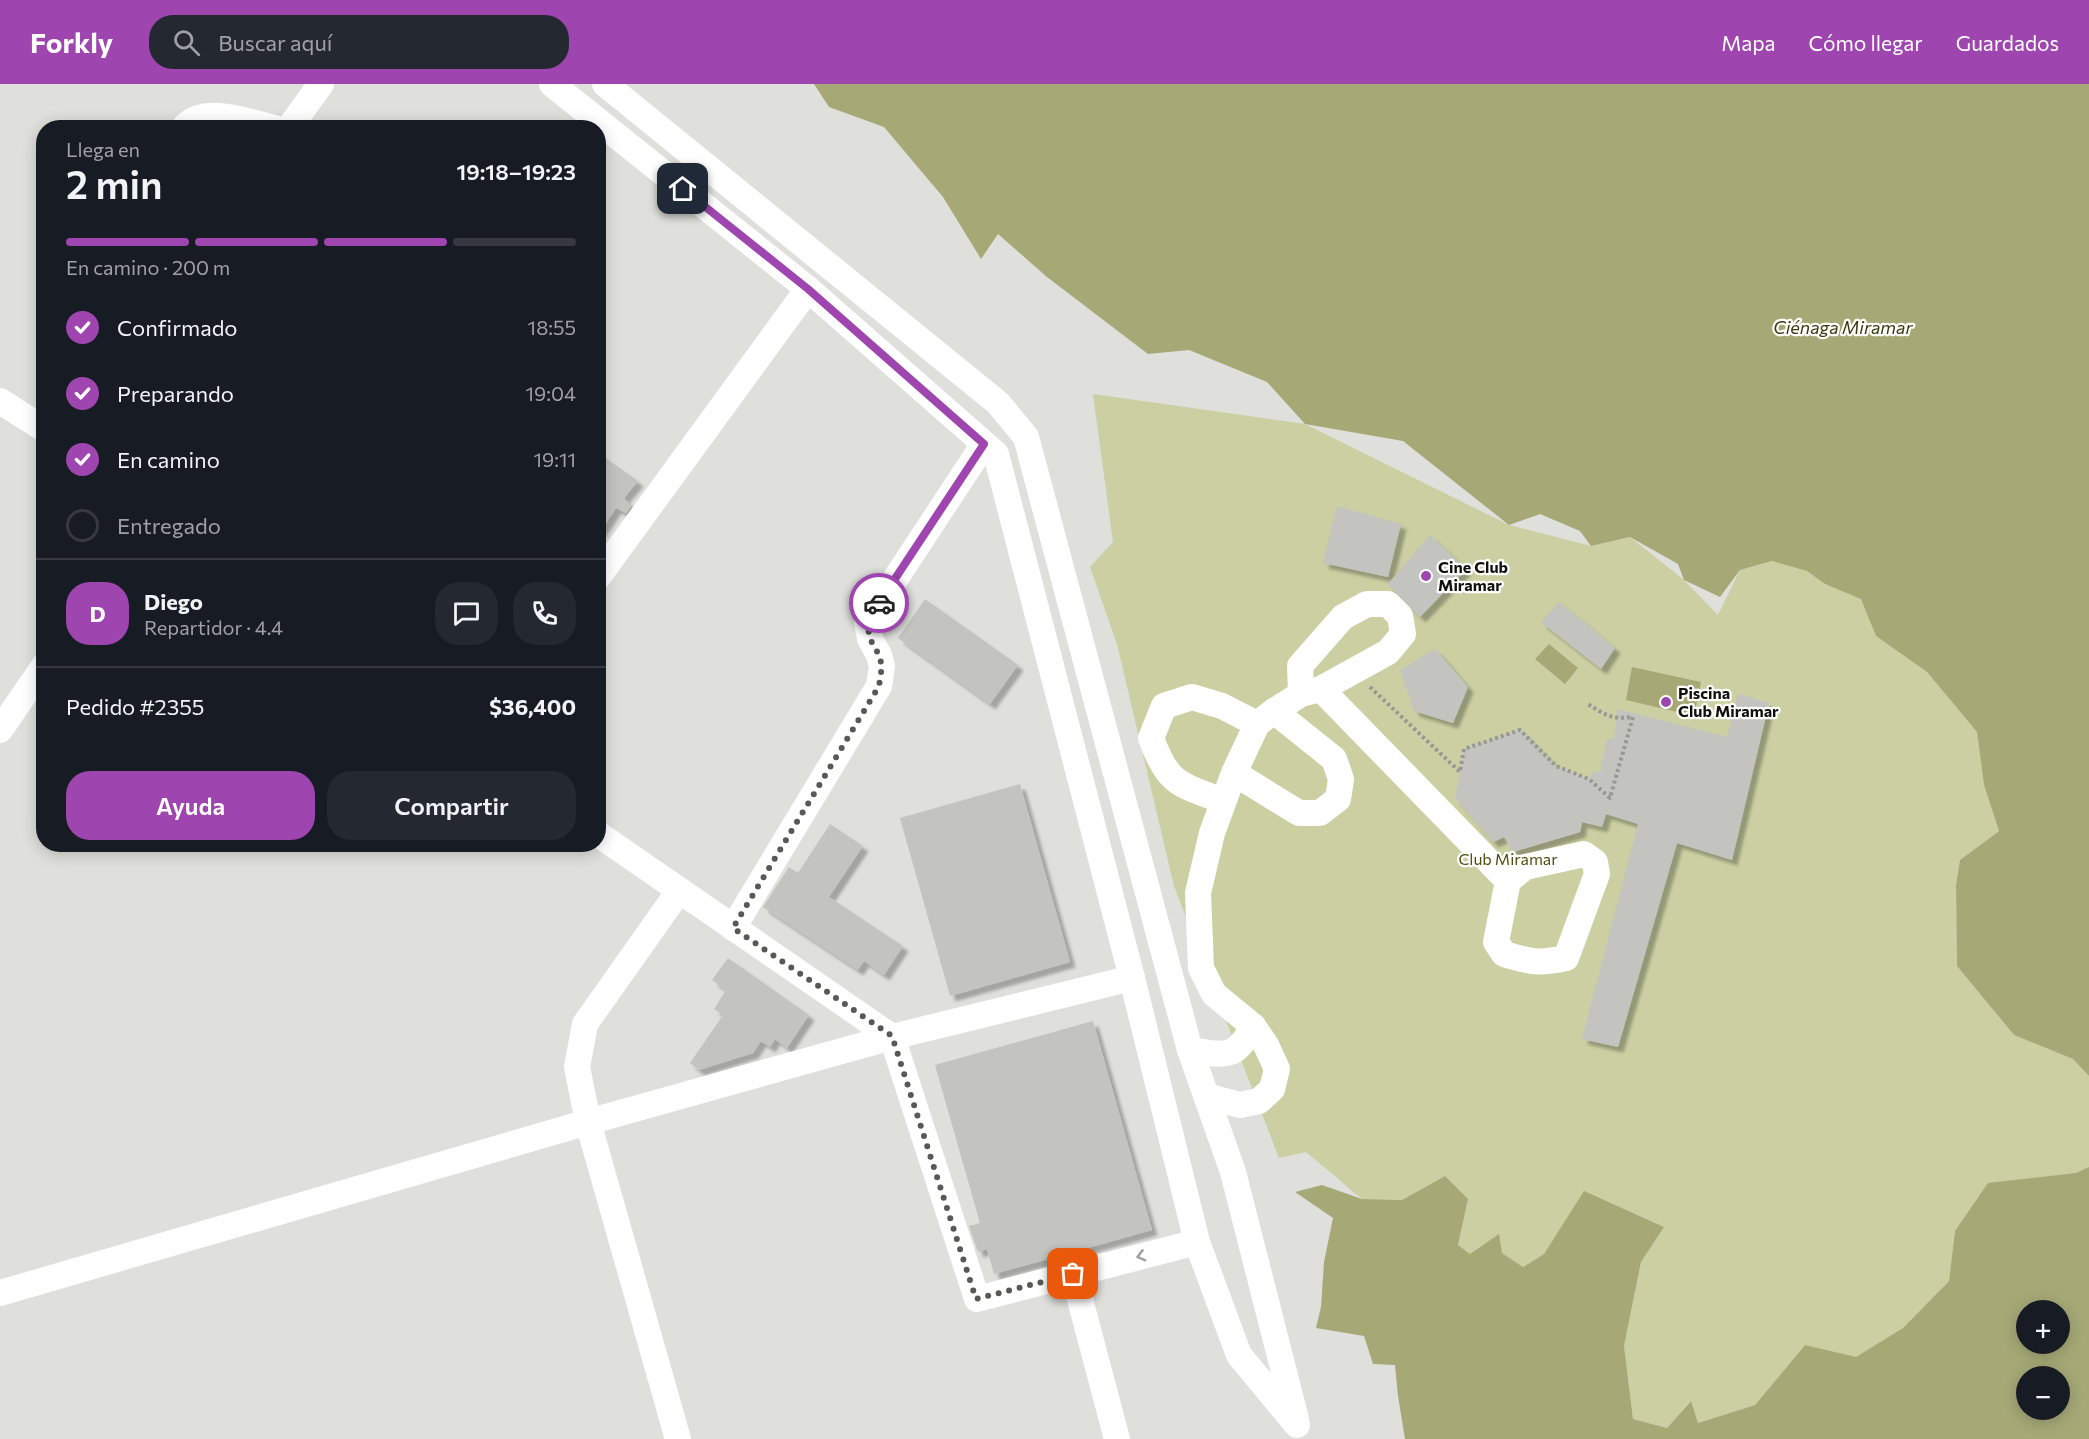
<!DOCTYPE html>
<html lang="es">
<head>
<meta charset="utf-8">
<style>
  body { margin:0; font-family:Commissioner,sans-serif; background:#242831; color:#f1f3f6; height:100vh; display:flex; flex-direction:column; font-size:22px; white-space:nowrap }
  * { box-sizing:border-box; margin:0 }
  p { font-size:20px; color:#9ea1a6 }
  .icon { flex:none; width:33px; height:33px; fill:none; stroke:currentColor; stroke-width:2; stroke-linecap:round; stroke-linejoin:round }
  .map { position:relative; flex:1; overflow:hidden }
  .panel { position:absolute; left:36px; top:36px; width:570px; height:732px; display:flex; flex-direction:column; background:#171b24; border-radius:24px; box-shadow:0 3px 15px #0003 }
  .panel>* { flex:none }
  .fabs { position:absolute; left:2016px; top:1216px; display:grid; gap:12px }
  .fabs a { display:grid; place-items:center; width:54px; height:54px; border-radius:50%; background:#171b24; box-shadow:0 3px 15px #0003; font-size:30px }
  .pin { position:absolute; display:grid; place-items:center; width:51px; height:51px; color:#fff; margin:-26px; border-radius:12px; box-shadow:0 3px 9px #0006 }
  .courier { position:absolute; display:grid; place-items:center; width:60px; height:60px; margin:-30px; border:4px solid #9f45b0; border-radius:50%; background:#fff; color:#222; box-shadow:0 2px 8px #0007 }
  .headline em { font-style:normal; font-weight:600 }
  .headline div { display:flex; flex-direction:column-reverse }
  .headline { display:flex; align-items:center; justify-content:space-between; height:102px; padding:0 30px }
  h1 { font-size:39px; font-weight:600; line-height:45px }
  .bar { display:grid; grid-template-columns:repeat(4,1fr); gap:9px 6px; align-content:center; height:72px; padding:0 30px }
  .bar i { height:8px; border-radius:4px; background:#363941 }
  .bar .active { background:#9f45b0 }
  .bar p { grid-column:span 4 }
  .line { display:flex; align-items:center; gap:15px; padding:0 30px; border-top:2px solid #363941 }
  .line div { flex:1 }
  .round { display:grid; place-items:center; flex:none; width:63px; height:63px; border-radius:24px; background:#242831 }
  ol { padding:0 30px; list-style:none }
  li { display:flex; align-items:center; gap:18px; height:66px }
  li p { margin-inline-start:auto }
  li .icon { padding:6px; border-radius:50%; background:#9f45b0; color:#fff; stroke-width:4 }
  li:last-child { color:#9ea1a6 }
  li i { width:33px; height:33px; border:3px solid #363941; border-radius:50% }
  .primary-button { display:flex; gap:12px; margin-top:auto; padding:12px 30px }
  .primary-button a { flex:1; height:69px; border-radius:24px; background:#9f45b0; color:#fff; font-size:24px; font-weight:600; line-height:69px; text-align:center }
  .primary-button a+a { background:#242831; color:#f1f3f6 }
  header { display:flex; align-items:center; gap:36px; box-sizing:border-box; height:84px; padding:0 30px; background:#9f45b0; color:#fff }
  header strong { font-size:28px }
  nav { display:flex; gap:33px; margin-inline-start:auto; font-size:21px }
  .search { width:420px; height:54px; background:#242831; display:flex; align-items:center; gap:15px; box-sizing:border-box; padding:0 21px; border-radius:24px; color:#9ea1a6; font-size:22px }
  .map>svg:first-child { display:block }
</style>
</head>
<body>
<header>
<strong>Forkly</strong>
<div class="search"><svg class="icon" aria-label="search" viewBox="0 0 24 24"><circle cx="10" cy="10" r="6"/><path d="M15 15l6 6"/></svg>Buscar aquí</div>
<nav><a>Mapa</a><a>Cómo llegar</a><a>Guardados</a></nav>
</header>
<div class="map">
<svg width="2089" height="1355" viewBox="0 0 2089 1355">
  <defs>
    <filter id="shadow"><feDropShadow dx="5.5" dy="5.5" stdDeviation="1.5" flood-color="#0004"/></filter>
  </defs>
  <rect width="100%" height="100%" fill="#dfdfdb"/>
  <polygon fill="#cbcfa2" points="1093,310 1305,340 1509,441 1591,462 1630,453 1684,496 1718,531 1740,486 1772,477 1807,486 1825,500 1862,515 1876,552 1927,588 1977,648 1984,701 1999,747 1960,776 1956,801 1957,882 2014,951 2073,975 2089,992 2089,1083 1955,1147 1949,1197 1903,1244 1855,1274 1805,1261 1755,1321 1698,1339 1690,1317 1667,1344 1633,1335 1624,1262 1641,1178 1664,1143 1584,1108 1544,1170 1523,1183 1502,1169 1470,1170 1458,1161 1468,1115 1445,1092 1402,1116 1362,1115 1306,1068 1279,1074 1174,802 1117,560 1090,483 1113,458"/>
  <g fill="#a6a976" fill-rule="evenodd">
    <polygon points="814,0 2089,0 2089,992 2073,975 2014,951 1957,882 1956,801 1960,776 1999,747 1984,701 1977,648 1927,588 1876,552 1861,515 1825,500 1807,487 1772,477 1740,486 1720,513 1684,496 1678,480 1630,453 1591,462 1580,447 1540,430 1509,441 1403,357 1305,340 1267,298 1189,266 1148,270 1047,193 998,150 981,175 943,113 884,43 829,23"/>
    <polygon points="1549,560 1578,584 1565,600 1535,575"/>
    <polygon points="1632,583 1701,598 1694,632 1626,616"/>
    <path d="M 2089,1083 L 2089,1355 L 1405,1355 L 1398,1312 L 1395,1281 L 1373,1280 L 1364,1252 L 1316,1244 L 1321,1223 L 1324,1178 L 1333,1134 L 1295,1108 L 1322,1101 L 1362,1115 L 1402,1116 L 1445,1092 L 1468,1115 L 1458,1161 L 1470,1170 L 1499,1150 L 1502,1169 L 1523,1183 L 1544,1170 L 1584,1107 L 1664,1143 L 1641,1178 L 1624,1262 L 1633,1335 L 1667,1344 L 1691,1317 L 1698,1339 L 1755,1321 L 1805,1261 L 1856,1273 L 1903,1244 L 1949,1197 L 1955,1147 L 1988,1099 L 2076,1089 ZM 2026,1227 L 2060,1227 L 2060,1260 L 2026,1260 ZM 2026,1293 L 2060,1293 L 2060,1326 L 2026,1326 Z"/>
  </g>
  <g fill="#c3c3c0" filter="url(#shadow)">
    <polygon points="598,369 638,397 624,414 631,422 626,429 616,424 598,451"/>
    <polygon points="1337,422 1401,440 1388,493 1323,479"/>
    <polygon points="1430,451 1466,485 1420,533 1388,500"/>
    <polygon points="925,515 1018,581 990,620 898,554"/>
    <polygon points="1559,518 1615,564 1601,585 1541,538"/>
    <polygon points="1435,565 1468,603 1453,639 1414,627 1400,586"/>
    <polygon points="1738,610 1769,619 1732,776 1677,759 1618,963 1582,955 1638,740 1606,730 1602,743 1582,738 1580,748 1513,768 1504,753 1493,758 1455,714 1464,665 1520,646 1556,682 1589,695 1593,687 1600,689 1607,655 1614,655 1617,625 1727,653"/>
    <polygon points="1020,700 1070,878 950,912 900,734"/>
    <polygon points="830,740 863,762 829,813 903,862 884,891 864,877 858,886 763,823 789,783 798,789"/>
    <polygon points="728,874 809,931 787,964 775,955 770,963 761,957 753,969 699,986 690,979 723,931 714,925 726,906 712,896"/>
    <polygon points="1093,937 1152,1146 994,1190 987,1165 978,1168 969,1142 980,1139 935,981"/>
  </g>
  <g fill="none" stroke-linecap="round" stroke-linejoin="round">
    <path stroke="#979794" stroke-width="4" stroke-dasharray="3 3" stroke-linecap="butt" d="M 1370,603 L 1460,688 L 1464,665 L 1520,646 L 1556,682 L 1589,695 L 1610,714 L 1633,633 C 1609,636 1605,630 1586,619"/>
    <g stroke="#fff" stroke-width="26">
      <polyline points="552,0 808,205 996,370 1132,894 1197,1158 1239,1271 1297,1341"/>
      <polyline points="605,0 998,319 1026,353 1190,966 1233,1088 1296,1335"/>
      <path d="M 184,44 C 203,20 249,38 274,44"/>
      <polyline points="289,44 321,0"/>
      <polyline points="0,317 44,345"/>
      <polyline points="598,493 808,205"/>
      <polyline points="1321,605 1508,797"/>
      <polyline points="0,646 44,582"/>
      <polyline points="1234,689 1299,729 1320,729 1338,715 1341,695 1334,675 1274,627"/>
      <path d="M 1223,717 C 1179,700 1168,701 1151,654 L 1164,622 L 1192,613 L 1222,622 L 1257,640"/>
      <polyline points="598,750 892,953 977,1215 1197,1158"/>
      <path d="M 1584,770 L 1595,778 L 1597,790 L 1566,874 C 1539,880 1530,878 1504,870 L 1496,858 L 1508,797 L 1525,783 Z"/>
      <polyline points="733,844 879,602 882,582 879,571 870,555 867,538 984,360"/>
      <path d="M 1190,966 C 1224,971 1235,977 1253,942"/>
      <polyline points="1206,1012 1240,1021 1259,1017 1272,1005 1277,985 1266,961 1253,942 1214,910 1201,884 1198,809 1212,749 1234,689 1257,640 1274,627 1301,610 1321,605 1388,568 1403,550 1400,532 1388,520 1367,520 1343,533 1300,582 1301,610"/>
      <polyline points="1073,1189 1117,1355"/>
      <polyline points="0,1209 588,1038 892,953 1132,894"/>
      <polyline points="678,1355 588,1038 577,983 585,940 679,807"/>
    </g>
  </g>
  <defs><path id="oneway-chevron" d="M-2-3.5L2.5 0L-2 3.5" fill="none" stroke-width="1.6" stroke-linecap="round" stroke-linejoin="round" transform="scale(1.5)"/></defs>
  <use stroke="#9f9f9f" href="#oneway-chevron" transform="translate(1141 1172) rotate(166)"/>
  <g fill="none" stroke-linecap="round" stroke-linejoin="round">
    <polyline stroke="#585856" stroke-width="6" stroke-dasharray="0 10.8" points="879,519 867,538 870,555 879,571 882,582 879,602 733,844 892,952 976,1215 1073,1190"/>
    <polyline stroke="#9f45b0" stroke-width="8" points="683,105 808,205 984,360 879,519"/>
  </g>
  <g fill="#9f45b0" stroke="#fffffe" stroke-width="2">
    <circle cx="1426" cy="492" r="6"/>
    <circle cx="1666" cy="618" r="6"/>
  </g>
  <g text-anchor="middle" stroke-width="4.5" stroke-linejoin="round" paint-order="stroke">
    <g font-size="16" font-weight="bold" fill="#10100f" stroke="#fffffe" text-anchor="start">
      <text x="1438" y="489">Cine Club<tspan x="1438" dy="18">Miramar</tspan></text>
      <text x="1678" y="615">Piscina<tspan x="1678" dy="18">Club Miramar</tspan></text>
    </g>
    <g font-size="16" fill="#4b4d10" stroke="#fffffe">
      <text x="1508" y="781">Club Miramar</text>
    </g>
    <g font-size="18" font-style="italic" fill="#3a3b13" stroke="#fffffe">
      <text x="1843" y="250">Ciénaga Miramar</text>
    </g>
  </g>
</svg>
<div class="fabs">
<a>+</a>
<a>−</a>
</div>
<div class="pin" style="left:1073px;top:1190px;background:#ea580c"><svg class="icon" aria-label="bag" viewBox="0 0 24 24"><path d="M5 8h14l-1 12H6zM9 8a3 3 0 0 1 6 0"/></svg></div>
<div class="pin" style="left:683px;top:105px;background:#1f2937"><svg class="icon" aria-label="home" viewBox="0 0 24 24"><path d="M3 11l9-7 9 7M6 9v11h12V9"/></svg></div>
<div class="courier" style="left:879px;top:519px"><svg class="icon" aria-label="car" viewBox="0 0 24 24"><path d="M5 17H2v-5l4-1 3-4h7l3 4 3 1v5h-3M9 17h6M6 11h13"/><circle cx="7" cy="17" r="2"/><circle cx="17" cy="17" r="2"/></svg></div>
<section class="panel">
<div class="headline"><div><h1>2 min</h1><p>Llega en</p></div><em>19:18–19:23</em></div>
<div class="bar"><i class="active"></i><i class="active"></i><i class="active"></i><i></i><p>En camino · 200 m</p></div>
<ol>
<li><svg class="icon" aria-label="check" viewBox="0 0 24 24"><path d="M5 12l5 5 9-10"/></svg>Confirmado<p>18:55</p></li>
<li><svg class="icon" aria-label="check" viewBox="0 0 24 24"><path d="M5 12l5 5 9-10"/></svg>Preparando<p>19:04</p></li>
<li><svg class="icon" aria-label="check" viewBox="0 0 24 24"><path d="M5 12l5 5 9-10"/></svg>En camino<p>19:11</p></li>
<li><i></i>Entregado</li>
</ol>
<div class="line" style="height:108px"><b class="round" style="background:#9f45b0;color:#fff">D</b><div><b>Diego</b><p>Repartidor · 4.4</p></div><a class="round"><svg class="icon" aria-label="chat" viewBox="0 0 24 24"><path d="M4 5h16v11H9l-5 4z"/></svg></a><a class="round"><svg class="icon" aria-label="phone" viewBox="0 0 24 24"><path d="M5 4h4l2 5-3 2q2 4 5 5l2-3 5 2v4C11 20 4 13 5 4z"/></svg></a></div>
<div class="line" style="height:78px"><div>Pedido #2355</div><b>$36,400</b></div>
<div class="primary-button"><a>Ayuda</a><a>Compartir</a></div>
</section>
</div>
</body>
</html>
